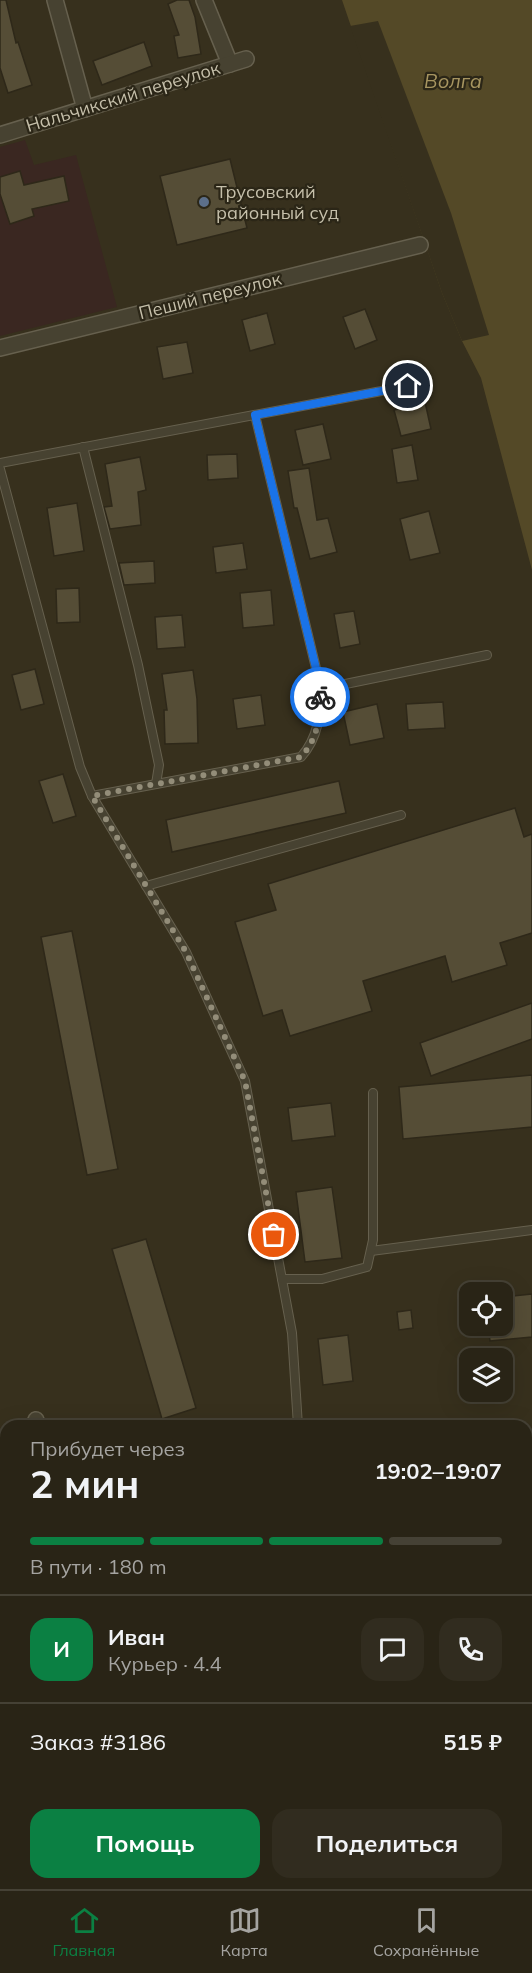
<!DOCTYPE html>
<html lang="ru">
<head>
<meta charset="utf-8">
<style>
  body { margin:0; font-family:Mulish,sans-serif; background:#312c1f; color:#f1f3f6; height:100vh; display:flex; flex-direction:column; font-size:22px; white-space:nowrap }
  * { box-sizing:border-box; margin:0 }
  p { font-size:20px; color:#a5a4a1 }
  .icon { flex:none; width:33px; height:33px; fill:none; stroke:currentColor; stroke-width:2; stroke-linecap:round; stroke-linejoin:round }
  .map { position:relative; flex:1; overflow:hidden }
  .sheet { position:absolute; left:0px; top:1420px; width:532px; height:470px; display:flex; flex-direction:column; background:#292416; border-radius:18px 18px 0 0; box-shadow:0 6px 24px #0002,0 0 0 2px #454135 }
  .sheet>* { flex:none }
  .buttons { position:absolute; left:459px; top:1282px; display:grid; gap:12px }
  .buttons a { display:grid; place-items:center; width:54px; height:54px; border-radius:12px; background:#292416; box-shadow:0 6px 24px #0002,0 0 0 2px #454135; font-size:30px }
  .pin { position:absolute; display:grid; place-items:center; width:51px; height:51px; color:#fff; margin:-26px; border:3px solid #fff; border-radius:50%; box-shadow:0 2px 6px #0007 }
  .courier { position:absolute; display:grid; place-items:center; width:60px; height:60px; margin:-30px; border:4px solid #1a73e8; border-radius:50%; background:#fff; color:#222; box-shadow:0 2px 8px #0007 }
  .head em { font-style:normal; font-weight:700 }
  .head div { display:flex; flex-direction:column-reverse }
  .head { display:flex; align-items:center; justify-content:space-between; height:102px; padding:0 30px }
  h1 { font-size:39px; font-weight:700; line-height:45px }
  .bar { display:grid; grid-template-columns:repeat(4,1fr); gap:9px 6px; align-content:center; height:72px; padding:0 30px }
  .bar i { height:8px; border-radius:4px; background:#454135 }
  .bar .on { background:#0b8043 }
  .bar p { grid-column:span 4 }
  .line { display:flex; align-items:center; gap:15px; padding:0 30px; border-top:2px solid #454135 }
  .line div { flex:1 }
  .round { display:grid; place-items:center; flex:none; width:63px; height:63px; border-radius:18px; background:#312c1f }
  .primary-button { display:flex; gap:12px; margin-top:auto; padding:12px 30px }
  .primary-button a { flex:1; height:69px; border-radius:18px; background:#0b8043; color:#fff; font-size:24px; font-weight:700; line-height:69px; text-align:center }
  .primary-button a+a { background:#312c1f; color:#f1f3f6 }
  .dock { display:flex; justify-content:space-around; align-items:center; height:84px; border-top:2px solid #454135; background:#292416; font-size:16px; color:#a5a4a1 }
  .dock a { display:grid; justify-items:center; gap:3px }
  .dock .on { color:#0b8043 }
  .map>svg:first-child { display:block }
</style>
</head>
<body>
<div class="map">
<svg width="532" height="1889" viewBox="0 0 532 1889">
  <rect width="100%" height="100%" fill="#37301d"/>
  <polygon fill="#3a2721" points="25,140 34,165 76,155 117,307 0,336 0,147"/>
  <polygon fill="#544927" points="342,0 532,0 532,570 481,378 462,341 442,293"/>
  <polygon fill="#37301d" points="378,21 451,213 489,335 462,341 442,293 350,26"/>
  <g fill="#554d36" stroke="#2e2819" stroke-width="1.5">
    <polygon points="0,0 6,0 16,43 18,42 32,85 8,93 0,68"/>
    <polygon points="177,0 189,0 195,17 201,54 178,58 174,36 179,35 168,4"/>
    <polygon points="144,42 152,66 102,85 93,61"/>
    <polygon points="230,159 247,228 177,245 160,176"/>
    <polygon points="20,171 24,185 64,176 69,201 32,209 34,216 10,224 0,194 0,177"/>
    <polygon points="365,309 377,340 355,349 343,317"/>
    <polygon points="267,313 275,344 250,351 242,320"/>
    <polygon points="187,342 193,373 163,379 157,347"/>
    <polygon points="425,402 431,429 401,436 394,410"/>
    <polygon points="323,424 331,459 303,465 295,430"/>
    <polygon points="412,445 418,480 397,483 392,449"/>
    <polygon points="237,454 238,478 208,480 207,455"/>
    <polygon points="140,457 146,490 138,492 141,525 110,529 104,507 112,506 105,464"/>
    <polygon points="309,468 317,520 328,518 337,552 310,559 297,508 294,508 288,471"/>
    <polygon points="77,503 84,551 54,556 47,508"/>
    <polygon points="429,511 440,553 410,560 400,519"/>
    <polygon points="243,543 247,569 216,573 213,547"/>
    <polygon points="154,561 155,583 124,585 119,563"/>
    <polygon points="79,588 80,622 57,623 56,589"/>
    <polygon points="271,590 274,625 243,628 240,593"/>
    <polygon points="354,611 360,644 340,648 334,614"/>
    <polygon points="182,615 185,647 157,649 155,617"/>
    <polygon points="35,669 44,704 21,710 12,675"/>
    <polygon points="193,670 197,699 198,743 165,744 164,710 167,710 162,674"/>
    <polygon points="261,695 265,725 237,729 233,699"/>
    <polygon points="443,702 445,728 408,730 406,704"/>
    <polygon points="377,704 384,738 350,745 343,712"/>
    <polygon points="63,774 76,816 53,823 39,781"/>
    <polygon points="339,781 346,813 172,852 166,820"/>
    <polygon points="515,808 524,837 532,834 532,933 500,943 507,965 452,982 445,956 363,981 372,1011 290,1036 282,1010 263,1016 235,922 276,910 268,884"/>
    <polygon points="72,931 118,1169 87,1175 41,937"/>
    <polygon points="532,1003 532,1039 431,1076 420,1043"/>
    <polygon points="532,1075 532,1127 403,1139 399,1087"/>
    <polygon points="331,1103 335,1136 292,1141 288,1108"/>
    <polygon points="332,1187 342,1258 305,1262 296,1192"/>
    <polygon points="146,1239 196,1408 162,1419 112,1249"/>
    <polygon points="532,1294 532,1337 490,1341 488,1326 502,1326 502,1297"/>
    <polygon points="411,1310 413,1328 399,1330 397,1312"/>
    <polygon points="348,1335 353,1381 323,1385 318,1339"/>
  </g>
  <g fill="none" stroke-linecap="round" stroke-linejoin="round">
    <defs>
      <g id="service">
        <polyline points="83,447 138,665 159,765 156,784"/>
        <polyline points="0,463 408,386"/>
        <polyline points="0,469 80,767 92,796 186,952 245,1081 292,1333 298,1426"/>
        <polyline points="321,689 487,655"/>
        <path d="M 92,796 L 301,757 C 319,737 320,714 321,689 L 255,415"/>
        <polyline points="146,886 401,815"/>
        <polyline points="371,1251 532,1230"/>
        <polyline points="282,1279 322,1279 367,1267 373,1240 373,1093"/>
        <polyline points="526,1518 532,1517"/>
      </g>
      <g id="minor">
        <polyline points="55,0 85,109"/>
        <polyline points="204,0 230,64"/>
        <polyline points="0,135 246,59"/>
        <polyline points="0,348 420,245"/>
        <polyline points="36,1420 37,1426"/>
        <polyline points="141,1884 143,1889"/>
      </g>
      <g id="secondary">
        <polyline points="0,1787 6,1812"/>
        <polyline points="24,1884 25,1889"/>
      </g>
    </defs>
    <use href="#service" stroke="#66604e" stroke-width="10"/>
    <use href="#minor" stroke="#66604e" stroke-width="18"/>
    <use href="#secondary" stroke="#66604e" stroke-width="24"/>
    <use href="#service" stroke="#474231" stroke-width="8"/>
    <use href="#minor" stroke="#474231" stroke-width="15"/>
    <use href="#secondary" stroke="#5b553e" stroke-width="21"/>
  </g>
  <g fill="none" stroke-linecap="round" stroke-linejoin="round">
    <path stroke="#938d79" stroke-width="6" stroke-dasharray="0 10.8" d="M 274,1235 L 245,1081 L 186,952 L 92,796 L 301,757 C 317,739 320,720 320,697"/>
    <polyline stroke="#1a73e8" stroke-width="8" points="320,697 321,689 255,415 408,386"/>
  </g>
  <circle fill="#5c6f8a" stroke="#2b2617" stroke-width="2" cx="204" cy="202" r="6"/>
  <g text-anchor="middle" stroke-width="4.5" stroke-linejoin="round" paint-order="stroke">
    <g font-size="18" fill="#c5bfaa" stroke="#2b2617">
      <text transform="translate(123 97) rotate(-17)" y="6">Нальчикский переулок</text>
      <text transform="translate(210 296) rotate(-14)" y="6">Пеший переулок</text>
    </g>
    <g font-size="18" fill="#c5bfaa" stroke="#2b2617" text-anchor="start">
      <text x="216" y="198">Трусовский<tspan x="216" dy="21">районный суд</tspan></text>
    </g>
    <g font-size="20" font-style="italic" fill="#a79560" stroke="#2b2617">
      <text x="453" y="88">Волга</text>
    </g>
  </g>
</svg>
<div class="buttons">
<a><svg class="icon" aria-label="locate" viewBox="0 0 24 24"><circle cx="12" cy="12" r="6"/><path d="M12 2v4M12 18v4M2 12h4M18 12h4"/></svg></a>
<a><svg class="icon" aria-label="layers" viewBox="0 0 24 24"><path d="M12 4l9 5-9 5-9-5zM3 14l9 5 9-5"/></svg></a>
</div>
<div class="pin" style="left:274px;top:1235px;background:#ea580c"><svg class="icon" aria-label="bag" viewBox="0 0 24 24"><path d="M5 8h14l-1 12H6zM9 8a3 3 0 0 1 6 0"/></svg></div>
<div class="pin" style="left:408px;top:386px;background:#1f2937"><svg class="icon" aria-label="home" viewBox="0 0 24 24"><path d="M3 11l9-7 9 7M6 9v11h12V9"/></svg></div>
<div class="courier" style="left:320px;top:697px"><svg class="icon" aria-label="bike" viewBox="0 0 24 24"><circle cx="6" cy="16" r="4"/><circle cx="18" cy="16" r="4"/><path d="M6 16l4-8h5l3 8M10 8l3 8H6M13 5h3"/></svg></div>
<section class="sheet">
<div class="head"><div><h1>2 мин</h1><p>Прибудет через</p></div><em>19:02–19:07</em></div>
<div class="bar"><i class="on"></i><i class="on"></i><i class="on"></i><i></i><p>В пути · 180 m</p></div>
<div class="line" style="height:108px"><b class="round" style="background:#0b8043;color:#fff">И</b><div><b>Иван</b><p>Курьер · 4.4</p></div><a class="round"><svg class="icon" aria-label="chat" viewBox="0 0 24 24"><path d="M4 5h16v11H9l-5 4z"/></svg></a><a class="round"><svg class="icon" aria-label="phone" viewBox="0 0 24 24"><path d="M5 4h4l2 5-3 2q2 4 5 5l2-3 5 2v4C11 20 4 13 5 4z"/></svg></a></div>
<div class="line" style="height:78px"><div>Заказ #3186</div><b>515 ₽</b></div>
<div class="primary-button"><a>Помощь</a><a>Поделиться</a></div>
</section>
</div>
<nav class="dock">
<a class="on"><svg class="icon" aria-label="home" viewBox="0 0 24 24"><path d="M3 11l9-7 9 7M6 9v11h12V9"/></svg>Главная</a>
<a><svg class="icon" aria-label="map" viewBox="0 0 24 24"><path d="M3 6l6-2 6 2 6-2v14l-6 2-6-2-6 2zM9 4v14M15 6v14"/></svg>Карта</a>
<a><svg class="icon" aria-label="saved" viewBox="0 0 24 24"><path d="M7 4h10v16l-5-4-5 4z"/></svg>Сохранённые</a>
</nav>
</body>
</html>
